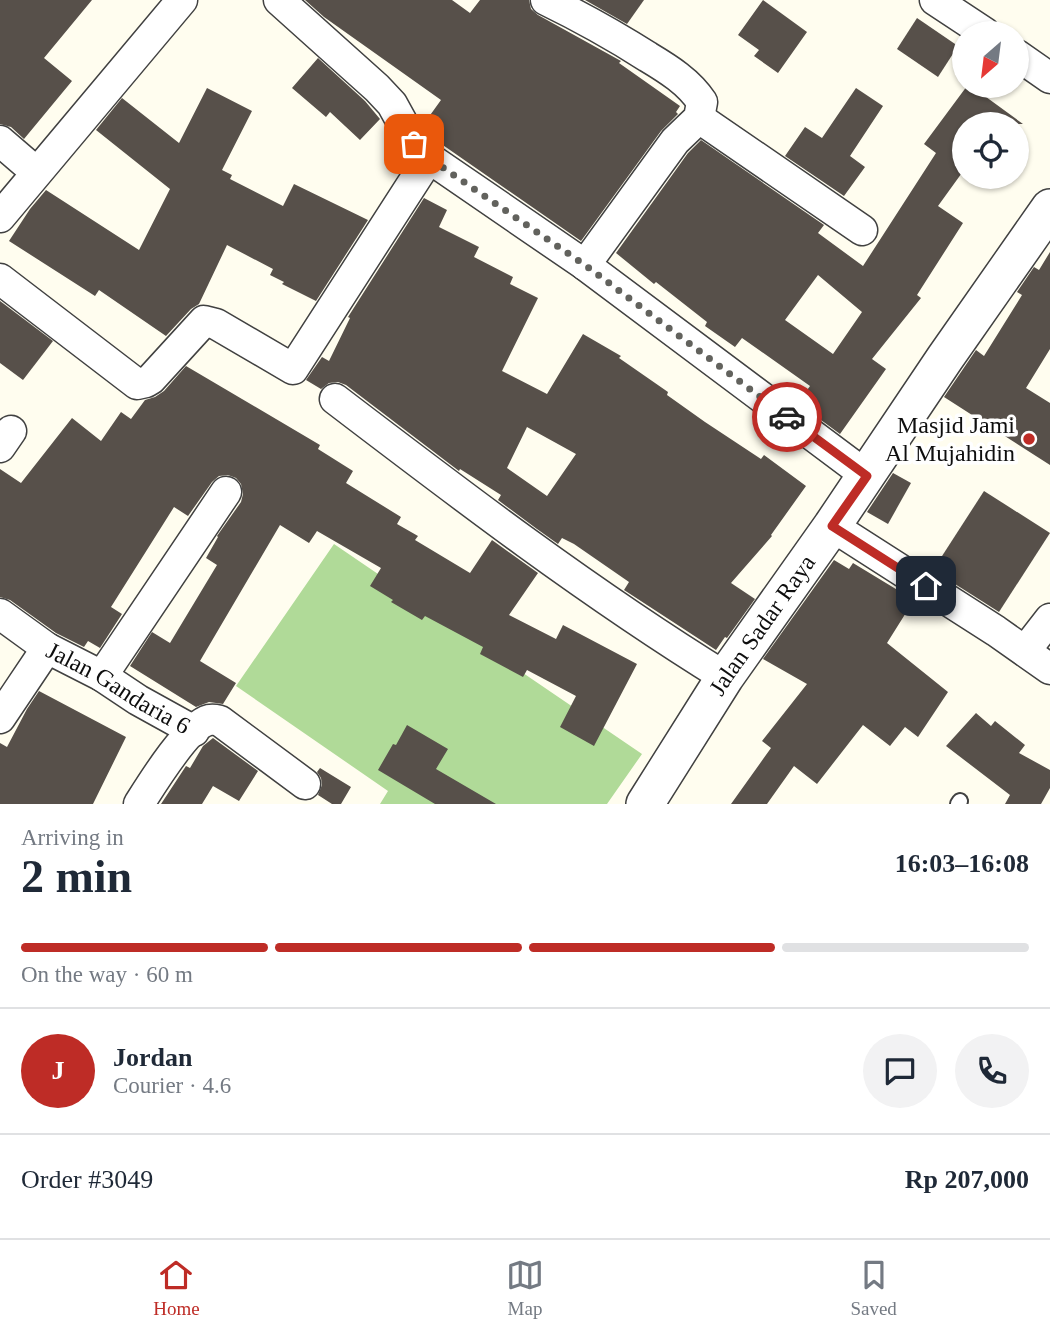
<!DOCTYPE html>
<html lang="en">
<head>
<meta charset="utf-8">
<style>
  body { margin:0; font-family:"Times New Roman",serif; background:#f2f2f3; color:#1f2937; height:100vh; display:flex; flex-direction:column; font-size:26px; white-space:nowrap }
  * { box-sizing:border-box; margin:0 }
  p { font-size:23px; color:#747a83 }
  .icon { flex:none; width:38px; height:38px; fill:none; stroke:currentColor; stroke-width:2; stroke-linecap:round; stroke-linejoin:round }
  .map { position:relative; height:804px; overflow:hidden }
  .sheet { display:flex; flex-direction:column; background:#fff; flex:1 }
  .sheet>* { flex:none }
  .needle { width:46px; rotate:208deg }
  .tools { position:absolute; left:952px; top:21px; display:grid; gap:14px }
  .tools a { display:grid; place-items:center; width:77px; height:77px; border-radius:50%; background:#fff; box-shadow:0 2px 5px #0004; font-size:35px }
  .pin { position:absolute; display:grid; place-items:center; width:60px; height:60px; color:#fff; margin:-30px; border-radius:14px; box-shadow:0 4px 10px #0006 }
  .courier { position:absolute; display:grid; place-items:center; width:70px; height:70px; margin:-35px; border:5px solid #be2c26; border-radius:50%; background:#fff; color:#222; box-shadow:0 2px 9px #0007 }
  .overview em { font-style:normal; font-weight:600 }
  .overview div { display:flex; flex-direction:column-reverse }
  .overview { display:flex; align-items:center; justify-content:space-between; height:119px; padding:0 21px }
  h1 { font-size:46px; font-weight:600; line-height:52px }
  .bar { display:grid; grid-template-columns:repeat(4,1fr); gap:10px 7px; align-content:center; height:84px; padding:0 21px }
  .bar i { height:9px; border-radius:5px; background:#e0e1e3 }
  .bar .on { background:#be2c26 }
  .bar p { grid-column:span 4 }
  .line { display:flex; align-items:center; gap:18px; padding:0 21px; border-top:2px solid #e0e1e3 }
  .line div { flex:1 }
  .round { display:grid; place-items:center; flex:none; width:74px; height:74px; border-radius:37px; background:#f2f2f3 }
  .tabs { display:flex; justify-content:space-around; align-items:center; height:98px; border-top:2px solid #e0e1e3; background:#fff; font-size:19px; color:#747a83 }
  .tabs a { display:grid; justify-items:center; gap:4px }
  .tabs .on { color:#be2c26 }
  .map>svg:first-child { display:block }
</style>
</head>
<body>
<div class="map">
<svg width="1050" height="804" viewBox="0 0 1050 804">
  <rect width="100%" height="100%" fill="#fffdef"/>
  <polygon fill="#b0da98" points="334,544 642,754 607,804 380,804 388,791 236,686"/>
  <g fill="#57504a" fill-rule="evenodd">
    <polygon points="0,0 92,0 44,58 72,81 24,139 11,127 0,124"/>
    <polygon points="305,0 452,0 470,13 480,0 529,0 531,9 538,15 621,61 619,63 680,106 676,112 678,114 661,131 581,241 437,141 428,133 423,125 441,100 324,17"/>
    <polygon points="585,0 644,0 627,24"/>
    <polygon points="763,0 807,32 778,73 754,56 759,50 738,35"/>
    <polygon points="917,18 958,46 938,77 897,49"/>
    <polygon points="318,58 365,101 380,119 360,140 330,112 326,117 292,88"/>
    <path d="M 967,86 L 971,86 L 1023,124 L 964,124 L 964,170 L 938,206 L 963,223 L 917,295 L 921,298 L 872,359 L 886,369 L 840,434 L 798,403 L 810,386 L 742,338 L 735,347 L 705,326 L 707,322 L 656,282 L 654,284 L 616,253 L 688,153 L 701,140 L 824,225 L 818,233 L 863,266 L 936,153 L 924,144 ZM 818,275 L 862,312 L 833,354 L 785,320 Z"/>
    <polygon points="207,88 252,111 222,170 232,175 230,179 283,206 294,184 368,220 316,301 282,284 284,282 270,275 273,269 227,245 199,304 191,309 166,336 99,290 95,296 9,241 30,209 46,190 139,250 170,189 96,130 122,98 179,143"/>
    <polygon points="856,88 883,106 850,156 865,167 844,196 785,156 805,127 822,138"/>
    <path d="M 424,198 L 447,210 L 439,227 L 479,247 L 474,257 L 513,277 L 510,284 L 538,298 L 502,371 L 547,394 L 583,334 L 621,356 L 619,358 L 668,392 L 667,395 L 705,422 L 761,459 L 764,455 L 806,486 L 771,535 L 772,536 L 731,583 L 755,599 L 727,638 L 725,637 L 716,650 L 624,590 L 629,582 L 574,544 L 562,538 L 558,544 L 537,529 L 498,500 L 501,495 L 460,469 L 459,471 L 346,385 L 338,382 L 329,383 L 321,389 L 306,380 L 322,357 L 329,361 L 350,318 L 348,317 ZM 527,427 L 576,454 L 547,496 L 507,468 Z"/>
    <polygon points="1050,252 1050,349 1026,388 1050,403 1050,465 944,397 976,350 984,356 1022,295 1017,292 1034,267 1039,270"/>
    <polygon points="0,301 53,341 23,380 0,363"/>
    <polygon points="186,366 320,445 318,449 353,471 346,483 401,517 397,524 418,536 415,540 470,573 492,540 538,573 509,615 556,639 563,625 637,664 594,746 560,727 576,696 527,670 523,677 480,654 483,647 425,616 422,620 391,602 393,600 370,586 381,568 317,531 309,543 280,525 200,661 236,683 223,704 209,702 196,707 130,666 152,632 170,643 217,565 206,558 218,537 217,536 241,502 243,494 241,484 236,478 228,475 219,476 212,482 188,516 174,507 111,607 122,614 100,648 88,641 84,647 56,633 10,600 0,597 0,469 21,483 72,418 101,441 121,412 131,419 145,400 155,397 164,391"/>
    <polygon points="893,473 911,483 888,524 867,512"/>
    <polygon points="984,491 1050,533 999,612 933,570"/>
    <polygon points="834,560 849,569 853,563 914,600 887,643 948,692 918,737 905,727 890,746 863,725 817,784 794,766 767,804 731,804 771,748 762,741 807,684 763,659"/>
    <polygon points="39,691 126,737 93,804 0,804 0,743 7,747 27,709"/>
    <polygon points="976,713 991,726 995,721 1025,745 1019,753 1050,770 1050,788 1041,804 1005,804 1010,795 946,746"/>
    <polygon points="407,725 448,749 436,769 496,804 435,804 378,770 393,744 396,745"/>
    <polygon points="213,738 258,771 239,801 213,786 202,804 161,804 186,766 190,768 203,746"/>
    <polygon points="320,768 351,787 341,804 332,804 318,795 322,785 321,778 317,772"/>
  </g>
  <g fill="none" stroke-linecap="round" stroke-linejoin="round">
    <defs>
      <polyline id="service" points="958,804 960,801"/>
      <g id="minor">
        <polyline points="279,0 377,88 392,104 414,144 429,158 585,265 867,476"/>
        <path d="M 546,0 C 581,17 615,36 648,57 C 668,69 689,82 702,102 L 699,118 L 675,141 L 585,265"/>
        <polyline points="935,0 985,33"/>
        <polyline points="1017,55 1050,78"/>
        <polyline points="699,118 862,230"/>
        <polyline points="0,141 36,172"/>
        <polyline points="0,217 182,0"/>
        <polyline points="0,279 137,384 146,382 151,379 204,321 216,324 293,369 429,158"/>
        <path d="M 335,399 C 462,496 589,593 725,677"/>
        <polyline points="0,447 11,431"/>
        <polyline points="832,526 996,631 1050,669"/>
        <path id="s1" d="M 0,614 L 47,648 L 102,676 L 138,700 L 194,731"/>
        <polyline points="1025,651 1050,619"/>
        <polyline points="102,676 226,492"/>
        <polyline points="0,718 47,648"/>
        <path d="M 139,804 C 151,785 188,725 209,720 C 214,719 216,720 220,721 L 305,784"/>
      </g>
      <g id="tertiary">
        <path id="s2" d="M 645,804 L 725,677 L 832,526 L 945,358 L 1050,208"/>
      </g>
    </defs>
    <use href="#service" stroke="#414141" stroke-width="18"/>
    <use href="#minor" stroke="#414141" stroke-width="33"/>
    <use href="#tertiary" stroke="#414141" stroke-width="40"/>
    <use href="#service" stroke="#fff" stroke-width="14"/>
    <use href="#minor" stroke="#fff" stroke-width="30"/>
    <use href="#tertiary" stroke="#fff" stroke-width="37"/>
  </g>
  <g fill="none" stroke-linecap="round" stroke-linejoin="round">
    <polyline stroke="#62625d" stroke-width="7" stroke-dasharray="0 12.6" points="414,144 429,158 585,265 787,417"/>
    <polyline stroke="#be2c26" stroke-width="9" points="787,417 867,476 832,526 926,586"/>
  </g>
  <circle fill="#be2c26" stroke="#fff" stroke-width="2.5" cx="1029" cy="439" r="7"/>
  <g text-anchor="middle" stroke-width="7" stroke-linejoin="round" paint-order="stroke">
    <g font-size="24" fill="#0e0e0e" stroke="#fff" text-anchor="end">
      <text x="1015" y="433">Masjid Jami<tspan x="1015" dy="28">Al Mujahidin</tspan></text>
    </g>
    <g font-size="24" fill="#0e0e0e" stroke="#fff">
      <text dy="8" stroke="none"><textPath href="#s2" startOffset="214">Jalan Sadar Raya</textPath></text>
      <text dy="8" stroke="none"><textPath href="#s1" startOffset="140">Jalan Gandaria 6</textPath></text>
    </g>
  </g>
</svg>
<div class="tools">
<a><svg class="needle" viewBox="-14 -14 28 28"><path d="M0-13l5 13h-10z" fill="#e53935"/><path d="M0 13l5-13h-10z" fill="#747a83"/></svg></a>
<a><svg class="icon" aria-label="locate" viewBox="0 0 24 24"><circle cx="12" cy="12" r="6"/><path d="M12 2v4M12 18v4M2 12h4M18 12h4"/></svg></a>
</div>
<div class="pin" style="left:414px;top:144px;background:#ea580c"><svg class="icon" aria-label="bag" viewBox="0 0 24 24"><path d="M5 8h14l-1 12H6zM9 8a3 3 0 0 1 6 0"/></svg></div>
<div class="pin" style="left:926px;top:586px;background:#1f2937"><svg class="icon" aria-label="home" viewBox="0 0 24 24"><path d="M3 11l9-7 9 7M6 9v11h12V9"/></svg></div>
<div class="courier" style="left:787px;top:417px"><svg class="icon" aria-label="car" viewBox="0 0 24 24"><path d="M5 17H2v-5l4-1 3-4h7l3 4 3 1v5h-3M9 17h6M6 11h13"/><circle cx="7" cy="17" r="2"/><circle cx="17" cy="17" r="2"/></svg></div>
</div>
<section class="sheet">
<div class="overview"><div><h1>2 min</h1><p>Arriving in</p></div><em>16:03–16:08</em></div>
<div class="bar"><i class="on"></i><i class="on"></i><i class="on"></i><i></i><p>On the way · 60 m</p></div>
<div class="line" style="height:126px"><b class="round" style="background:#be2c26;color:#fff">J</b><div><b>Jordan</b><p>Courier · 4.6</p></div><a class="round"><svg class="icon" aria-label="chat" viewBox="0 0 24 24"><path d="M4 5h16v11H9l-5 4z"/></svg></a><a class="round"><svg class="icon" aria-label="phone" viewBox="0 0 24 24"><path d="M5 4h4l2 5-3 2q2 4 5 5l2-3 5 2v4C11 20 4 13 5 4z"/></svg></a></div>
<div class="line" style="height:91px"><div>Order #3049</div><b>Rp 207,000</b></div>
</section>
<nav class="tabs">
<a class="on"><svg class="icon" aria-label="home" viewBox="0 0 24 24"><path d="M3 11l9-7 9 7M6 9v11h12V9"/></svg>Home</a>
<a><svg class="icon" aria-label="map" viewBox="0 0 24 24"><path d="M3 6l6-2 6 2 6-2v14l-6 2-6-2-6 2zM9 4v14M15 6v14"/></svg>Map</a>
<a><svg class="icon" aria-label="saved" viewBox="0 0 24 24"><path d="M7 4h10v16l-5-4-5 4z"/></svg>Saved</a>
</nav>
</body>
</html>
